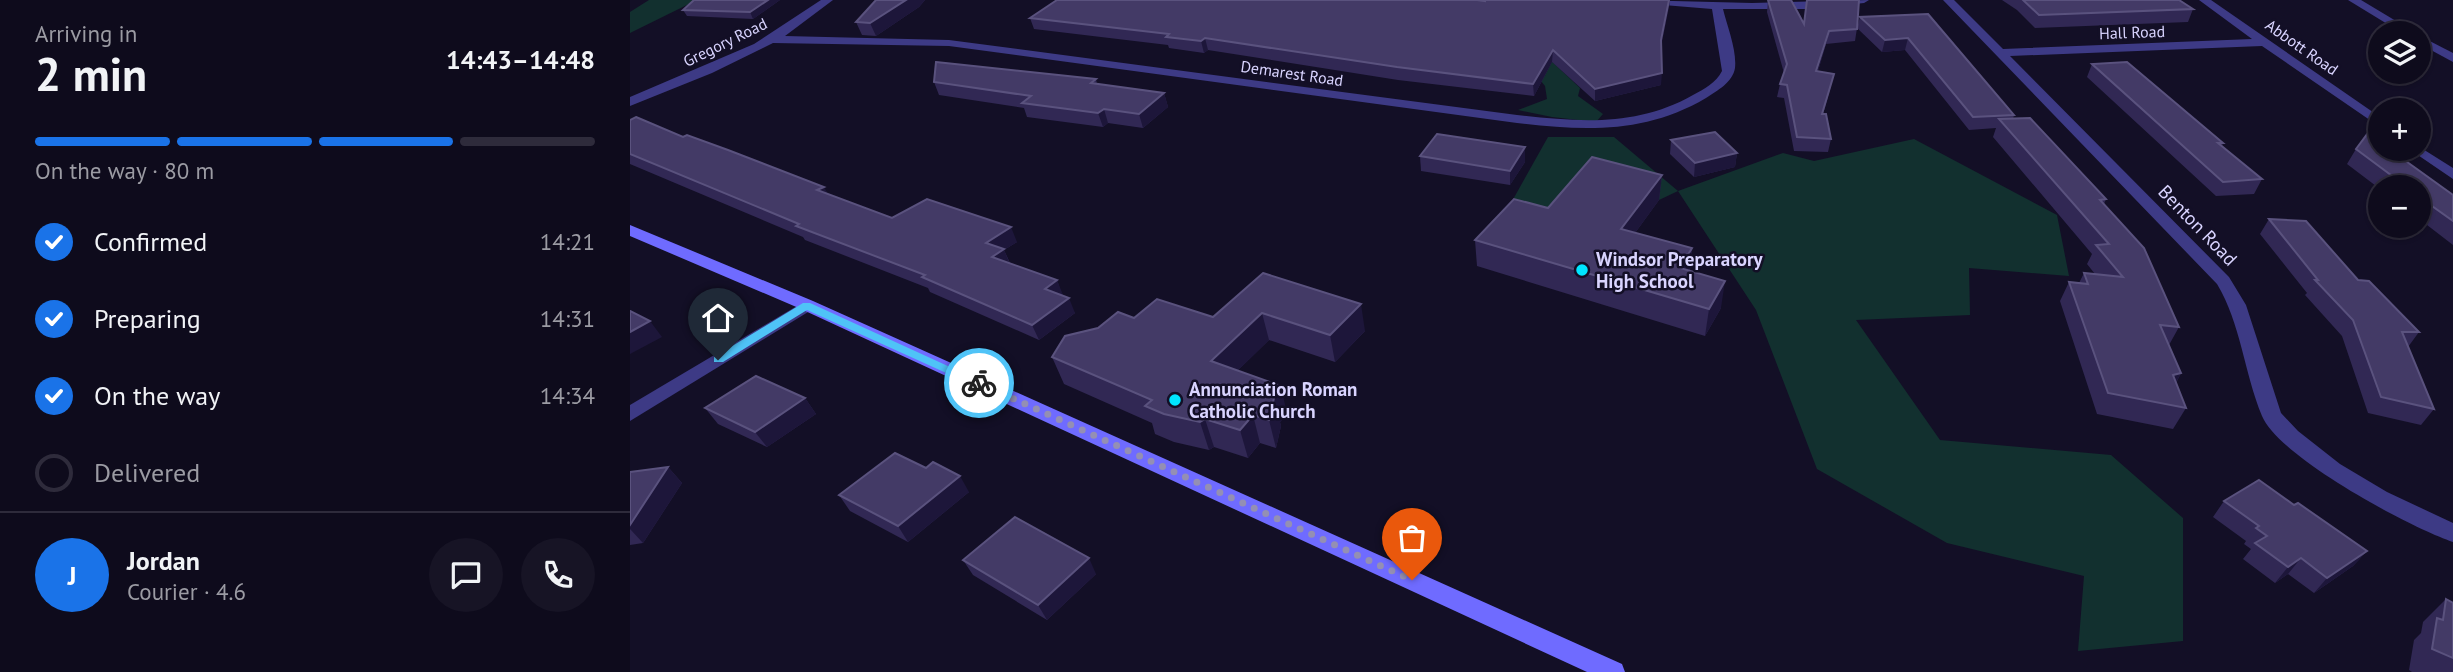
<!DOCTYPE html>
<html lang="en">
<head>
<meta charset="utf-8">
<style>
  body { margin:0; font-family:"PT Sans",sans-serif; background:#171425; color:#f1f3f6; height:100vh; display:flex; flex-direction:column; font-size:26px; white-space:nowrap }
  * { box-sizing:border-box; margin:0 }
  p { font-size:23px; color:#9b9ba3 }
  .icon { flex:none; width:38px; height:38px; fill:none; stroke:currentColor; stroke-width:2; stroke-linecap:round; stroke-linejoin:round }
  .map { position:relative; flex:1; overflow:hidden }
  .panel { display:flex; flex-direction:column; background:#0e0b1c; width:630px }
  .panel>* { flex:none }
  .tools { position:absolute; left:1738px; top:21px; display:grid; gap:14px }
  .tools a { display:grid; place-items:center; width:63px; height:63px; border-radius:50%; background:#0e0b1c; box-shadow:0 2px 5px #0004,0 0 0 2px #2e2b3b; font-size:35px }
  .pin { position:absolute; display:grid; place-items:center; width:60px; height:60px; color:#fff; margin:-72px -30px; border-radius:50% 50% 50% 0; rotate:-45deg; box-shadow:0 0 7px #0007 }
  .pin .icon { rotate:45deg }
  .courier { position:absolute; display:grid; place-items:center; width:70px; height:70px; margin:-35px; border:5px solid #4fc3f7; border-radius:50%; background:#fff; color:#222; box-shadow:0 2px 9px #0007 }
  .summary em { font-style:normal; font-weight:600 }
  .summary div { display:flex; flex-direction:column-reverse }
  .summary { display:flex; align-items:center; justify-content:space-between; height:119px; padding:0 35px }
  h1 { font-size:46px; font-weight:600; line-height:52px }
  .bar { display:grid; grid-template-columns:repeat(4,1fr); gap:10px 7px; align-content:center; height:84px; padding:0 35px }
  .bar i { height:9px; border-radius:5px; background:#2e2b3b }
  .bar .current { background:#1a73e8 }
  .bar p { grid-column:span 4 }
  .line { display:flex; align-items:center; gap:18px; padding:0 35px; border-top:2px solid #2e2b3b }
  .line div { flex:1 }
  .round { display:grid; place-items:center; flex:none; width:74px; height:74px; border-radius:37px; background:#171425 }
  ol { padding:0 35px; list-style:none }
  li { display:flex; align-items:center; gap:21px; height:77px }
  li p { margin-inline-start:auto }
  li .icon { padding:7px; border-radius:50%; background:#1a73e8; color:#fff; stroke-width:4 }
  li:last-child { color:#9b9ba3 }
  li i { width:38px; height:38px; border:4px solid #2e2b3b; border-radius:50% }
  main { display:flex; flex:1; min-height:0 }
  .map>svg:first-child { display:block }
</style>
</head>
<body>
<main>
<section class="panel">
<div class="summary"><div><h1>2 min</h1><p>Arriving in</p></div><em>14:43–14:48</em></div>
<div class="bar"><i class="current"></i><i class="current"></i><i class="current"></i><i></i><p>On the way · 80 m</p></div>
<ol>
<li><svg class="icon" aria-label="check" viewBox="0 0 24 24"><path d="M5 12l5 5 9-10"/></svg>Confirmed<p>14:21</p></li>
<li><svg class="icon" aria-label="check" viewBox="0 0 24 24"><path d="M5 12l5 5 9-10"/></svg>Preparing<p>14:31</p></li>
<li><svg class="icon" aria-label="check" viewBox="0 0 24 24"><path d="M5 12l5 5 9-10"/></svg>On the way<p>14:34</p></li>
<li><i></i>Delivered</li>
</ol>
<div class="line" style="height:126px"><b class="round" style="background:#1a73e8;color:#fff">J</b><div><b>Jordan</b><p>Courier · 4.6</p></div><a class="round"><svg class="icon" aria-label="chat" viewBox="0 0 24 24"><path d="M4 5h16v11H9l-5 4z"/></svg></a><a class="round"><svg class="icon" aria-label="phone" viewBox="0 0 24 24"><path d="M5 4h4l2 5-3 2q2 4 5 5l2-3 5 2v4C11 20 4 13 5 4z"/></svg></a></div>
</section>
<div class="map">
<svg width="1823" height="672" viewBox="0 0 1823 672">
  <rect width="100%" height="100%" fill="#130f26"/>
  <g fill="#12302f">
    <polygon points="19,0 67,0 0,33 0,12"/>
    <polygon points="901,42 950,88 948,96 973,114 966,122 922,117 888,110 917,99 915,86 906,75"/>
    <polygon points="918,137 984,137 1048,191 1153,153 1184,161 1284,139 1427,215 1439,276 1339,268 1340,315 1226,320 1310,440 1481,455 1553,518 1553,641 1448,651 1454,576 1317,543 1187,469 1126,310 1048,191 1029,200 961,183 906,220 881,203"/>
  </g>
  <g fill="none" stroke-linecap="round" stroke-linejoin="round">
    <g fill="#3d3a85" fill-rule="evenodd">
      <path d="M 191,0 L 203,0 L 155,36 L 319,40 L 887,115 C 949,122 1007,127 1063,95 C 1074,89 1086,83 1092,71 L 1082,9 L 1009,3 L 1004,0 L 1122,3 L 1239,0 L 1234,3 L 1178,9 L 1093,9 C 1097,26 1107,50 1105,68 C 1103,82 1087,91 1076,98 C 1015,134 954,131 887,123 L 319,46 L 143,43 L 82,73 L 0,106 L 0,97 L 124,44 Z"/>
      <path d="M 1313,0 L 1324,0 L 1373,49 L 1622,39 L 1569,0 L 1581,0 L 1750,117 L 1750,127 L 1632,46 L 1380,56 L 1599,277 L 1616,305 L 1651,413 L 1668,431 L 1710,464 L 1757,492 L 1823,523 L 1823,542 C 1779,527 1650,458 1632,416 C 1614,372 1611,324 1587,284 Z"/>
      <polygon points="1718,0 1731,0 1786,33 1772,33"/>
      <polygon points="1788,35 1823,53 1823,62 1788,43"/>
      <polygon points="1788,146 1823,168 1823,179 1779,149 1788,149"/>
      <polygon points="177,300 185,305 183,309 0,421 0,405"/>
    </g>
    <polygon fill="#6f6bff" fill-rule="evenodd" points="0,225 183,301 992,664 995,672 957,672 171,309 0,236"/>
  </g>
  <g fill="#312854">
    <polygon points="150,0 123,19 57,16 53,10"/>
    <polygon points="246,0 295,0 289,7 246,36 232,35 226,22"/>
    <polygon points="1040,0 1031,46 1031,85 965,101 922,62 904,96 768,80 578,50 574,53 539,48 538,45 404,29 400,18 855,1"/>
    <polygon points="1138,0 1174,24 1227,28 1230,17 1298,14 1384,115 1383,119 1476,199 1474,204 1549,327 1539,345 1551,373 1546,383 1556,408 1543,429 1467,414 1430,301 1439,282 1449,283 1454,273 1465,274 1457,264 1462,254 1363,137 1366,128 1339,130 1275,50 1252,52 1227,28 1225,41 1196,44 1188,71 1201,86 1193,114 1201,139 1198,152 1164,151 1154,98 1147,97 1150,84 1154,73 1137,12"/>
    <polygon points="1372,0 1549,0 1563,9 1558,22 1405,28 1387,10"/>
    <polygon points="1462,64 1593,143 1592,146 1632,179 1624,194 1586,196 1457,77"/>
    <polygon points="466,79 467,84 534,93 538,107 513,128 478,123 473,127 397,117 394,108 309,95 304,82"/>
    <polygon points="0,120 53,137 198,194 262,218 387,242 374,250 380,263 427,280 432,295 445,313 409,340 300,292 298,288 175,240 173,237 0,164"/>
    <polygon points="1041,140 1107,153 1105,167 1064,177 1040,154"/>
    <polygon points="1726,149 1823,195 1823,245 1788,218 1788,187 1750,187 1750,189 1717,164"/>
    <polygon points="790,156 895,162 880,185 791,171"/>
    <polygon points="1032,175 1029,200 1005,233 1062,248 1060,271 1091,308 1075,336 847,266 845,240 918,208"/>
    <polygon points="1639,219 1728,280 1789,332 1778,347 1804,409 1791,425 1738,413 1712,336 1675,295 1677,293 1630,234"/>
    <polygon points="633,273 735,331 705,362 639,340 607,371 657,414 650,422 651,426 646,448 630,443 618,458 584,447 579,450 544,442 525,434 522,423 434,384 422,357 468,328 504,318 583,317"/>
    <polygon points="175,398 186,414 137,447 88,424 75,408"/>
    <polygon points="38,467 52,483 13,543 0,545 0,472"/>
    <polygon points="339,492 278,542 220,511 209,495"/>
    <polygon points="1594,501 1664,505 1737,551 1723,566 1684,593 1658,574 1645,583 1613,559 1621,549 1614,544 1616,541 1583,517"/>
    <polygon points="333,560 466,574 417,620 343,575"/>
    <polygon points="1816,599 1823,603 1823,672 1782,672 1779,670 1784,640 1791,633 1793,622"/>
  </g>
  <g fill="#1d163a">
    <polygon points="138,0 150,0 123,19 120,12"/>
    <polygon points="276,0 295,0 289,7 246,36 240,23"/>
    <polygon points="1040,0 1039,8 1030,52 1031,40"/>
    <polygon points="1199,31 1196,44 1184,84 1186,71"/>
    <polygon points="575,38 578,50 574,53 571,41"/>
    <polygon points="1278,38 1275,50 1252,52 1255,40"/>
    <polygon points="923,50 922,62 904,96 903,84"/>
    <polygon points="1032,73 1031,85 965,101 965,89"/>
    <polygon points="1204,74 1201,86 1189,128 1192,114"/>
    <polygon points="534,93 538,107 513,128 509,114"/>
    <polygon points="474,109 478,123 473,127 468,113"/>
    <polygon points="895,147 895,162 880,185 880,171"/>
    <polygon points="1107,153 1105,167 1064,177 1065,163"/>
    <polygon points="1032,175 1029,200 989,255 991,229"/>
    <polygon points="194,187 202,201 187,190"/>
    <polygon points="381,227 387,242 374,250 380,264 369,272 356,243"/>
    <polygon points="1062,248 1059,275 1050,268"/>
    <polygon points="427,280 433,295 421,304 415,289"/>
    <polygon points="1095,281 1091,308 1075,336 1079,309"/>
    <polygon points="439,298 445,313 409,340 402,325"/>
    <polygon points="731,304 735,331 705,362 700,335"/>
    <polygon points="632,313 639,340 589,389 581,361"/>
    <polygon points="20,321 32,337 0,354 0,332"/>
    <polygon points="1551,373 1540,394 1543,375"/>
    <polygon points="651,386 657,414 650,422 651,426 646,448 639,420 640,397"/>
    <polygon points="175,398 186,414 137,447 125,432"/>
    <polygon points="623,415 630,443 618,458 610,430"/>
    <polygon points="575,419 584,447 579,450 570,422"/>
    <polygon points="38,467 52,483 13,543 0,529 0,525"/>
    <polygon points="330,476 339,492 278,542 268,526"/>
    <polygon points="1737,551 1723,566 1684,593 1697,578"/>
    <polygon points="459,558 466,574 417,620 408,605"/>
    <polygon points="1671,558 1658,574 1645,583 1658,567"/>
  </g>
  <g fill="#433a66" stroke="#5a527e" stroke-width="2">
    <polygon points="64,0 138,0 120,12 53,10"/>
    <polygon points="246,0 276,0 240,23 226,22"/>
    <polygon points="427,0 847,0 855,1 855,0 1039,0 1031,40 1032,73 965,89 923,50 903,84 767,67 575,38 571,41 536,37 539,34 400,18"/>
    <polygon points="1138,0 1161,0 1174,24 1177,0 1229,0 1227,29 1199,31 1186,71 1204,74 1192,114 1196,114 1201,139 1167,137 1157,85 1150,84 1157,64"/>
    <polygon points="1393,0 1549,0 1563,9 1409,15"/>
    <polygon points="1298,14 1384,115 1343,117 1278,38 1255,40 1230,17"/>
    <polygon points="306,62 466,79 461,83 534,93 509,114 474,109 468,113 392,103 401,96 304,82"/>
    <polygon points="1497,62 1593,143 1588,143 1632,179 1593,182 1462,64"/>
    <polygon points="6,117 53,137 57,135 98,150 194,187 187,190 262,218 297,199 381,227 356,243 374,249 362,257 427,280 415,289 439,298 402,325 292,277 295,275 166,226 169,224 0,154 0,120"/>
    <polygon points="1400,118 1476,199 1470,200 1514,248 1549,327 1530,325 1551,373 1543,375 1556,408 1478,393 1439,282 1458,284 1454,273 1493,277 1466,245 1479,244 1369,119"/>
    <polygon points="1085,132 1107,153 1065,163 1041,140"/>
    <polygon points="1738,133 1750,142 1750,149 1759,149 1823,195 1823,221 1788,196 1788,187 1777,187 1726,149"/>
    <polygon points="807,134 895,147 880,171 790,156"/>
    <polygon points="962,157 1032,175 991,229 1062,248 1050,268 1095,281 1079,309 845,240 884,199 918,208"/>
    <polygon points="1639,219 1676,221 1728,280 1739,281 1789,332 1772,332 1804,409 1751,397 1723,320 1685,280 1688,280"/>
    <polygon points="633,273 731,304 700,335 632,313 581,361 651,386 640,397 644,398 639,420 623,415 610,430 575,419 570,422 534,414 515,406 522,400 422,357 435,336 468,328 488,312 504,318 527,299 583,317"/>
    <polygon points="0,311 20,321 0,332"/>
    <polygon points="126,376 175,398 125,432 75,408"/>
    <polygon points="265,453 296,468 303,462 330,476 268,526 209,495"/>
    <polygon points="38,467 0,525 0,472"/>
    <polygon points="1629,480 1664,505 1668,503 1737,551 1697,578 1671,558 1658,567 1625,543 1637,536 1626,528 1629,526 1594,501"/>
    <polygon points="385,517 459,558 408,605 333,560"/>
    <polygon points="1816,599 1823,603 1823,658 1802,649 1807,618 1813,620"/>
  </g>
  <polygon fill="#4fc3f7" points="173,303 180,303 355,383 354,386 345,386 177,310 93,362 84,362 84,357"/>
  <g fill="none" stroke-linecap="round" stroke-linejoin="round">
    <polyline stroke="#948fb3" stroke-width="7" stroke-dasharray="0 12.6" points="349,383 782,580"/>
  </g>
  <g fill="#00e5ff" stroke="#130f26" stroke-width="2.5">
    <circle cx="952" cy="270" r="7"/>
    <circle cx="545" cy="400" r="7"/>
  </g>
  <g text-anchor="middle" stroke-width="5" stroke-linejoin="round" paint-order="stroke">
    <g font-size="16" fill="#d9d4ff" stroke="#130f26">
      <text transform="translate(1502 32) rotate(-2)" y="6">Hall Road</text>
      <text transform="translate(95 42) rotate(-26)" y="6">Gregory Road</text>
      <text transform="translate(1672 47) rotate(35)" y="6">Abbott Road</text>
      <text transform="translate(662 73) rotate(8)" y="6">Demarest Road</text>
    </g>
    <g font-size="19" fill="#d9d4ff" stroke="#130f26">
      <text transform="translate(1568 225) rotate(46)" y="7">Benton Road</text>
    </g>
    <g font-size="19" font-weight="bold" fill="#d9d4ff" stroke="#130f26" text-anchor="start">
      <text x="966" y="266">Windsor Preparatory<tspan x="966" dy="22">High School</tspan></text>
      <text x="559" y="396">Annunciation Roman<tspan x="559" dy="22">Catholic Church</tspan></text>
    </g>
  </g>
</svg>
<div class="tools">
<a><svg class="icon" aria-label="layers" viewBox="0 0 24 24"><path d="M12 4l9 5-9 5-9-5zM3 14l9 5 9-5"/></svg></a>
<a>+</a>
<a>−</a>
</div>
<div class="pin" style="left:782px;top:580px;background:#ea580c"><svg class="icon" aria-label="bag" viewBox="0 0 24 24"><path d="M5 8h14l-1 12H6zM9 8a3 3 0 0 1 6 0"/></svg></div>
<div class="pin" style="left:88px;top:360px;background:#1f2937"><svg class="icon" aria-label="home" viewBox="0 0 24 24"><path d="M3 11l9-7 9 7M6 9v11h12V9"/></svg></div>
<div class="courier" style="left:349px;top:383px"><svg class="icon" aria-label="bike" viewBox="0 0 24 24"><circle cx="6" cy="16" r="4"/><circle cx="18" cy="16" r="4"/><path d="M6 16l4-8h5l3 8M10 8l3 8H6M13 5h3"/></svg></div>
</div>
</main>
</body>
</html>
